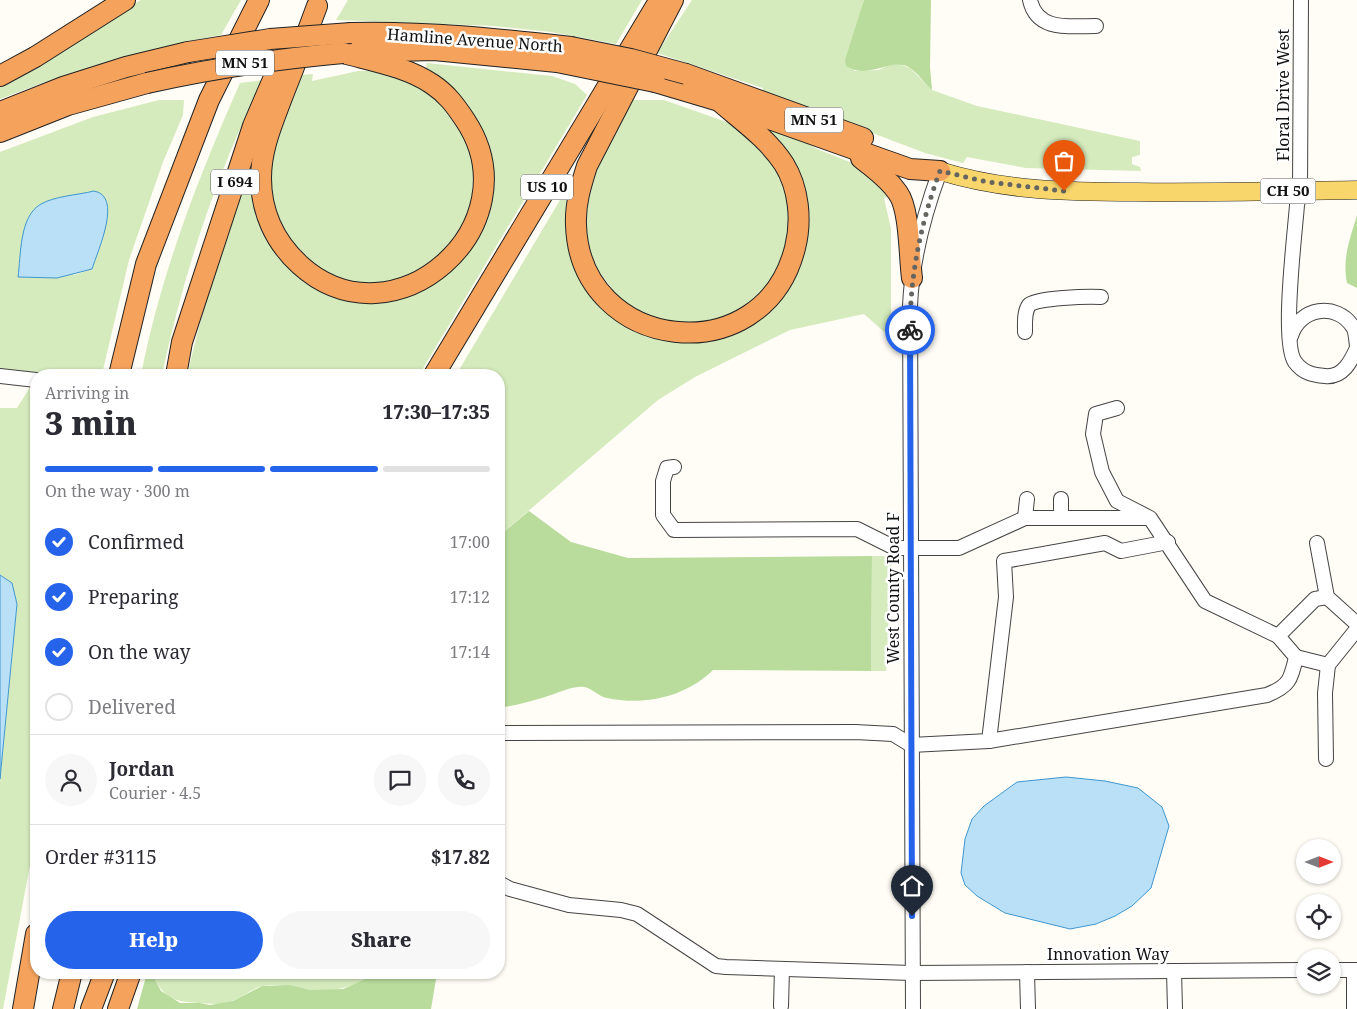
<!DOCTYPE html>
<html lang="en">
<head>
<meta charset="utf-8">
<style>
  body { margin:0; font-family:"Noto Serif",serif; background:#f7f7f7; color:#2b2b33; height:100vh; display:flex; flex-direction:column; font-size:19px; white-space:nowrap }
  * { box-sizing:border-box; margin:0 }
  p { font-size:16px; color:#7c7c81 }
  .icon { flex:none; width:28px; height:28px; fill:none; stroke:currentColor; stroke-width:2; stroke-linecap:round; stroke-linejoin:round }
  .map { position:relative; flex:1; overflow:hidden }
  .drawer { position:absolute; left:30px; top:369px; width:475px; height:610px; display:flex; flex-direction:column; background:#fff; border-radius:20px; box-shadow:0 1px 4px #0004 }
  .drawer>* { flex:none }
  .needle { width:32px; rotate:90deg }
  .tools { position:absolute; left:1296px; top:839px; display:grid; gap:10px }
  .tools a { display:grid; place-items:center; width:45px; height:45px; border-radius:50%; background:#fff; box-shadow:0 1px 4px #0004; font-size:25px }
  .pin { position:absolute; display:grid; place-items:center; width:42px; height:42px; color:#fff; margin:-51px -21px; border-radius:50% 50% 50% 0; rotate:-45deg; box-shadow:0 0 5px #0007 }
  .pin .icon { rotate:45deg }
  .courier { position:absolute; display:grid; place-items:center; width:50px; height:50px; margin:-25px; border:4px solid #2563eb; border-radius:50%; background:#fff; color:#222; box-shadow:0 1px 6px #0007 }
  .head em { font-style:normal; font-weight:800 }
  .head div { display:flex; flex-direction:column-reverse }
  .head { display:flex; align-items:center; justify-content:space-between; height:85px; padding:0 15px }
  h1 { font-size:32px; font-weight:800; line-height:38px }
  .bar { display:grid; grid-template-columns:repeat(4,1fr); gap:8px 5px; align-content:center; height:60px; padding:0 15px }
  .bar i { height:6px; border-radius:4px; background:#e1e1e2 }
  .bar .active { background:#2563eb }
  .bar p { grid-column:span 4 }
  .line { display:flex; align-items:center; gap:12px; padding:0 15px; border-top:1px solid #e1e1e2 }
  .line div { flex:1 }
  .round { display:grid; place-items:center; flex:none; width:52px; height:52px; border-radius:26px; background:#f7f7f7 }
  ol { padding:0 15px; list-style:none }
  li { display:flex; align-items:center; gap:15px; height:55px }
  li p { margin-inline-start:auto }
  li .icon { padding:5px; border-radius:50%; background:#2563eb; color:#fff; stroke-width:4 }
  li:last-child { color:#7c7c81 }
  li i { width:28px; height:28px; border:2px solid #e1e1e2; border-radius:50% }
  .cta { display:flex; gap:10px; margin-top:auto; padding:10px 15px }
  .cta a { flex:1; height:58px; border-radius:30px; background:#2563eb; color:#fff; font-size:20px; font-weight:800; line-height:58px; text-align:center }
  .cta a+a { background:#f7f7f7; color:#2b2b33 }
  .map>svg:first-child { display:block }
</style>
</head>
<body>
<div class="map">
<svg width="1357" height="1009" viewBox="0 0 1357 1009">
  <rect width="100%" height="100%" fill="#fffdf5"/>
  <g fill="#d5ebbd" fill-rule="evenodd">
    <path d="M 141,0 L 241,0 L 221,35 C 142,50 75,70 0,99 L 0,82 Z"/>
    <polygon points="348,0 642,0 616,44 551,32 493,26 336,20"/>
    <polygon points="692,0 864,0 856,29 854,71 879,70 889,65 899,64 910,68 932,90 977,106 1140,141 1140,155 1132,157 1132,164 1140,167 1141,171 1026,168 967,157 963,163 925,153 762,91 763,88 657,53"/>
    <polygon points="427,63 552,76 575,84 587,95 419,375 187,375 204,307 247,175 255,178 256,200 333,293 446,273 469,251 487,215 492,178 488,140 471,112 425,71"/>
    <polygon points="358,71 372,71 402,76 447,103 474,154 471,212 437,263 390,284 342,281 314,268 279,230 269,194 273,142 300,75 313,74 312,81"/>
    <path d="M 263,80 C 216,174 184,272 162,375 L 141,375 C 161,273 198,178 240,83 Z"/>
    <path d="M 159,100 L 184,100 L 183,115 L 163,162 L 129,260 L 102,374 L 50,375 L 0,369 L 0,152 L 93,117 ZM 94,191 L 92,269 L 74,275 L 38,205 Z"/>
    <polygon points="630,100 664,100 735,125 778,166 789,197 791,235 775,278 752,304 712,324 658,322 622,302 592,262 584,224 590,181"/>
    <polygon points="770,126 796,136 817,149 855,164 890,196 884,198 891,229 891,338 864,314 790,330 695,377 658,400 499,536 499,375 456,375 569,185 573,188 571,236 626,322 748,324 806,228 765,130"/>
    <polygon points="32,384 36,385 36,833 3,1009 0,1009 0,779 17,604 12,583 0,575 0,408 17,408"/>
    <polygon points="872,556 892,556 886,671 871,671"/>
    <path d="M 155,972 L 374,973 C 354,987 333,993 309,990 C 293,987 279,983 263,986 C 252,988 243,997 232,1001 C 220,1006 210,1003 198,1003 C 173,1001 165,999 153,976 Z"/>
  </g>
  <g fill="#b9dc9c">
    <path d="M 864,0 L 931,0 L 930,67 L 932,90 C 925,84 918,73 910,68 C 892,56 870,81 846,66 L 845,60 Z"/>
    <path d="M 1357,215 L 1357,288 L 1347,283 C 1342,258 1350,239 1357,215 Z"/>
    <path d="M 529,511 L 571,542 L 628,558 L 872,556 L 871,671 L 713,670 C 686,697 644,706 607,698 C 599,697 592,688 584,687 C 574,686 563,691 554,694 C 536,700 518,705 499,708 L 499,536 Z"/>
    <polygon points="147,973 155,973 153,976 161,991 180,1003 200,1003 210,1005 233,1001 262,986 289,985 310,990 343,989 363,980 374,973 437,973 431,1009 137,1009"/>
  </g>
  <g fill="#b9e0f7" stroke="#3f96cf">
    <path d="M 94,191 C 123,196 98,250 92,269 L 57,278 L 18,277 C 21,256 19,216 41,204 C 55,196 78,195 94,191 Z"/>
    <polygon points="0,575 12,583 17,604 0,779"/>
    <polygon points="1066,777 1105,781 1138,788 1162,807 1169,826 1151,888 1132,906 1115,916 1096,924 1070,929 1005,913 977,896 965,885 961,873 965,839 972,819 984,806 1017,782"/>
  </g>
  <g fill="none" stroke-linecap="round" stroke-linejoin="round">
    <defs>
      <g id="minor">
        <path d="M 1030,0 C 1037,32 1070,26 1096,26"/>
        <path d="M 1301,0 L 1300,191 L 1297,205 C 1295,233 1281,343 1295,362 C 1303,373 1313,375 1325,376 C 1343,378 1351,361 1357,348"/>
        <path d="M 1025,332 C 1025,324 1024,312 1029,305 C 1035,298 1089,296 1101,297"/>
        <path d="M 1291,336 C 1299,308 1336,301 1353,327 C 1356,331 1356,340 1357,346"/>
        <polyline points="0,376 36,380"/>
        <polyline points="674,467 667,468 663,481 663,515 674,530 857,529 895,548 959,548 1025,518 1147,518"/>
        <polyline points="1061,499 1061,518"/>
        <polyline points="1025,518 1027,499"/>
        <polyline points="1317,543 1327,597 1357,624"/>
        <polyline points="1278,636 1315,599 1327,597"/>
        <polyline points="1296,657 1328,665 1357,629"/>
        <path d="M 499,733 L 855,732 L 893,734 L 911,745 L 989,741 L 1267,695 C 1289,686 1291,680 1296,657 L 1278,636 L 1205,601 L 1150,518 L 1117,501 L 1102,472 L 1093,434 L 1096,414 L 1117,408"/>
        <polyline points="989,741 1006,597 1004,561 1105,543 1121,551 1168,542"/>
        <polyline points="1326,759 1325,693 1328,665"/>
        <polyline points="499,883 510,889 569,905 621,910 637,914 716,966 726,967 912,973 1305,970"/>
        <polyline points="1332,970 1357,970"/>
        <polyline points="1354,970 1354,1009"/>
        <polyline points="1174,971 1175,1009"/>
        <polyline points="1027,972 1028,1009"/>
        <polyline points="781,1006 782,969"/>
        <path d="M 913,1009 L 910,306 C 912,260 924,214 940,171"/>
      </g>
      <path id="major" d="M 940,171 C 1004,191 1070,192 1136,192 C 1210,193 1283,191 1357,190"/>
      <g id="highway">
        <path d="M 673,0 L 587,166 C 581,185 575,204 576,225 C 580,352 763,375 795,248 C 802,221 799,188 784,164 C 768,139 742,121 719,101"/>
        <path d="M 317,6 C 306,36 295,65 283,95 C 273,122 261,148 261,178 C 261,212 275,242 300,265 C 394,350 535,225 465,120 C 455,105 447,94 432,84 C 407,67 372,61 343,53"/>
        <path d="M 351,33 C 425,31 498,39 571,47"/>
        <polyline points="355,52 434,50 557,62"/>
        <polyline points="686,74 863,138"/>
        <polyline points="0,76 35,57 125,0"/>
        <polyline points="655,82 719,101 910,169 940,171"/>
        <polyline points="0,112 63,87 126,67 188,52"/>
        <polyline points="0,132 68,105 147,83"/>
        <path d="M 861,158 C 874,169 888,178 898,193 C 910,210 909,256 912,278"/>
        <polyline points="119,375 146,264 209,100 259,0"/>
        <polyline points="176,375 182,342 253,126 274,77 290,50"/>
        <polyline points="434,375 656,6"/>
        <polyline points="23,1009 36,934"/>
        <polyline points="63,1009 72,972"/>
        <polyline points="91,1009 105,972"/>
        <polyline points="118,1009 131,972"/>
      </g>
    </defs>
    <use href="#minor" stroke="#444" stroke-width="16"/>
    <use href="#major" stroke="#222" stroke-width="19"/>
    <use href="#highway" stroke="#222" stroke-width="22"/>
    <use href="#minor" stroke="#fff" stroke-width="14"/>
    <use href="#major" stroke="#f9d66b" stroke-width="18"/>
    <use href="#highway" stroke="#f5a25d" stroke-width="20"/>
    <defs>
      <g id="highway-bridge">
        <polyline points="571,47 631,59 686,74"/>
        <polyline points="188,52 270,39 351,33"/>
        <polyline points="557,62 655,82"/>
        <path d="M 147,83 C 213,68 277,59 343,53"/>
      </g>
    </defs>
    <use href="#highway-bridge" stroke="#222" stroke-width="22" stroke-linecap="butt"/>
    <use href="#highway-bridge" stroke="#f5a25d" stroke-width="20"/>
  </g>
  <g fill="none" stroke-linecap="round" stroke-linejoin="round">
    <path stroke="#646461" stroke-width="5" stroke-dasharray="0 9" d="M 910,330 C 910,275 921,222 940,171 L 988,182 L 1064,191"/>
    <polyline stroke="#2563eb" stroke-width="6" points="910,330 912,916"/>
  </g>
  <g text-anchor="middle" stroke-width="5" stroke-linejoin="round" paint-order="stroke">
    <g fill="#fff" stroke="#585858" stroke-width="1">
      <rect x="216" y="50.5" width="58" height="25" rx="4"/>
      <rect x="785" y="107.5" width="58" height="25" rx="4"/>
      <rect x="211" y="169.5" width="48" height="25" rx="4"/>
      <rect x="521" y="174.5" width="52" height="25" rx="4"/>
      <rect x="1260.5" y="178.5" width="55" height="25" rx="4"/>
    </g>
    <g font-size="15" font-weight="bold" fill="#111">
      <text x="245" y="68">MN 51</text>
      <text x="814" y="125">MN 51</text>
      <text x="235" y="187">I 694</text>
      <text x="547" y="192">US 10</text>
      <text x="1288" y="196">CH 50</text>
    </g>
    <g font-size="16" fill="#111" stroke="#fff">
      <text transform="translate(475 40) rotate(4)" y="6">Hamline Avenue North</text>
      <text transform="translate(1283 95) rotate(-90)" y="6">Floral Drive West</text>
      <text transform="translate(893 588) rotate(-90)" y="6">West County Road F</text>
      <text x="1108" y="960">Innovation Way</text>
    </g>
  </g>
</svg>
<div class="tools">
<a><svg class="needle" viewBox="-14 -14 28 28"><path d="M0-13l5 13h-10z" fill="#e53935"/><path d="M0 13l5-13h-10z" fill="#7c7c81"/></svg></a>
<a><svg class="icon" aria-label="locate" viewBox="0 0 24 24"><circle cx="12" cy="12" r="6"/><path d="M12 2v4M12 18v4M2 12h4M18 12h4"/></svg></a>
<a><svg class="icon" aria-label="layers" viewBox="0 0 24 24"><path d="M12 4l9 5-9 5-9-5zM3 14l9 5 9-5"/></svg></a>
</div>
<div class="pin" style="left:1064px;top:191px;background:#ea580c"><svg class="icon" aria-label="bag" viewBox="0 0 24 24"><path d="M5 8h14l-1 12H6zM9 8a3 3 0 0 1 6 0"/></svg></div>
<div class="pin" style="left:912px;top:916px;background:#1f2937"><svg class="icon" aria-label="home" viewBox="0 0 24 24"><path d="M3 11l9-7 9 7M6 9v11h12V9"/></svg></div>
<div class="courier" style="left:910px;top:330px"><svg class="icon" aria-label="bike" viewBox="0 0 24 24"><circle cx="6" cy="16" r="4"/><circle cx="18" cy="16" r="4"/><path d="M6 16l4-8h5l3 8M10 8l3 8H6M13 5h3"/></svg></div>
<section class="drawer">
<div class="head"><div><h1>3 min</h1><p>Arriving in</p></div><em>17:30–17:35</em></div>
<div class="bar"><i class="active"></i><i class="active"></i><i class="active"></i><i></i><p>On the way · 300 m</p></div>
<ol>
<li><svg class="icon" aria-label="check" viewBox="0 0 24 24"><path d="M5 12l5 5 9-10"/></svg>Confirmed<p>17:00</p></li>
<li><svg class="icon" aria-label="check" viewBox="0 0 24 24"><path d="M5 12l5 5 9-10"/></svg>Preparing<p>17:12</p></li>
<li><svg class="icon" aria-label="check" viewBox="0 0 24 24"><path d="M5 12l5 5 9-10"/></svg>On the way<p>17:14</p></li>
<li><i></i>Delivered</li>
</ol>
<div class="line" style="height:90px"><a class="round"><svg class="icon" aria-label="person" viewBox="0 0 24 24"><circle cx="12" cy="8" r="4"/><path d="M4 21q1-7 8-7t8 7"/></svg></a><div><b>Jordan</b><p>Courier · 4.5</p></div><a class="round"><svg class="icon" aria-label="chat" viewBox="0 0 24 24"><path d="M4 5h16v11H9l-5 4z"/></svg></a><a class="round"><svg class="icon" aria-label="phone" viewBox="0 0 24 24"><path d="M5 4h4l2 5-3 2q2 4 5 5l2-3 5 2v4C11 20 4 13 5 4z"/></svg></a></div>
<div class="line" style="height:65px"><div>Order #3115</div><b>$17.82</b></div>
<div class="cta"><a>Help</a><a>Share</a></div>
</section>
</div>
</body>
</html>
